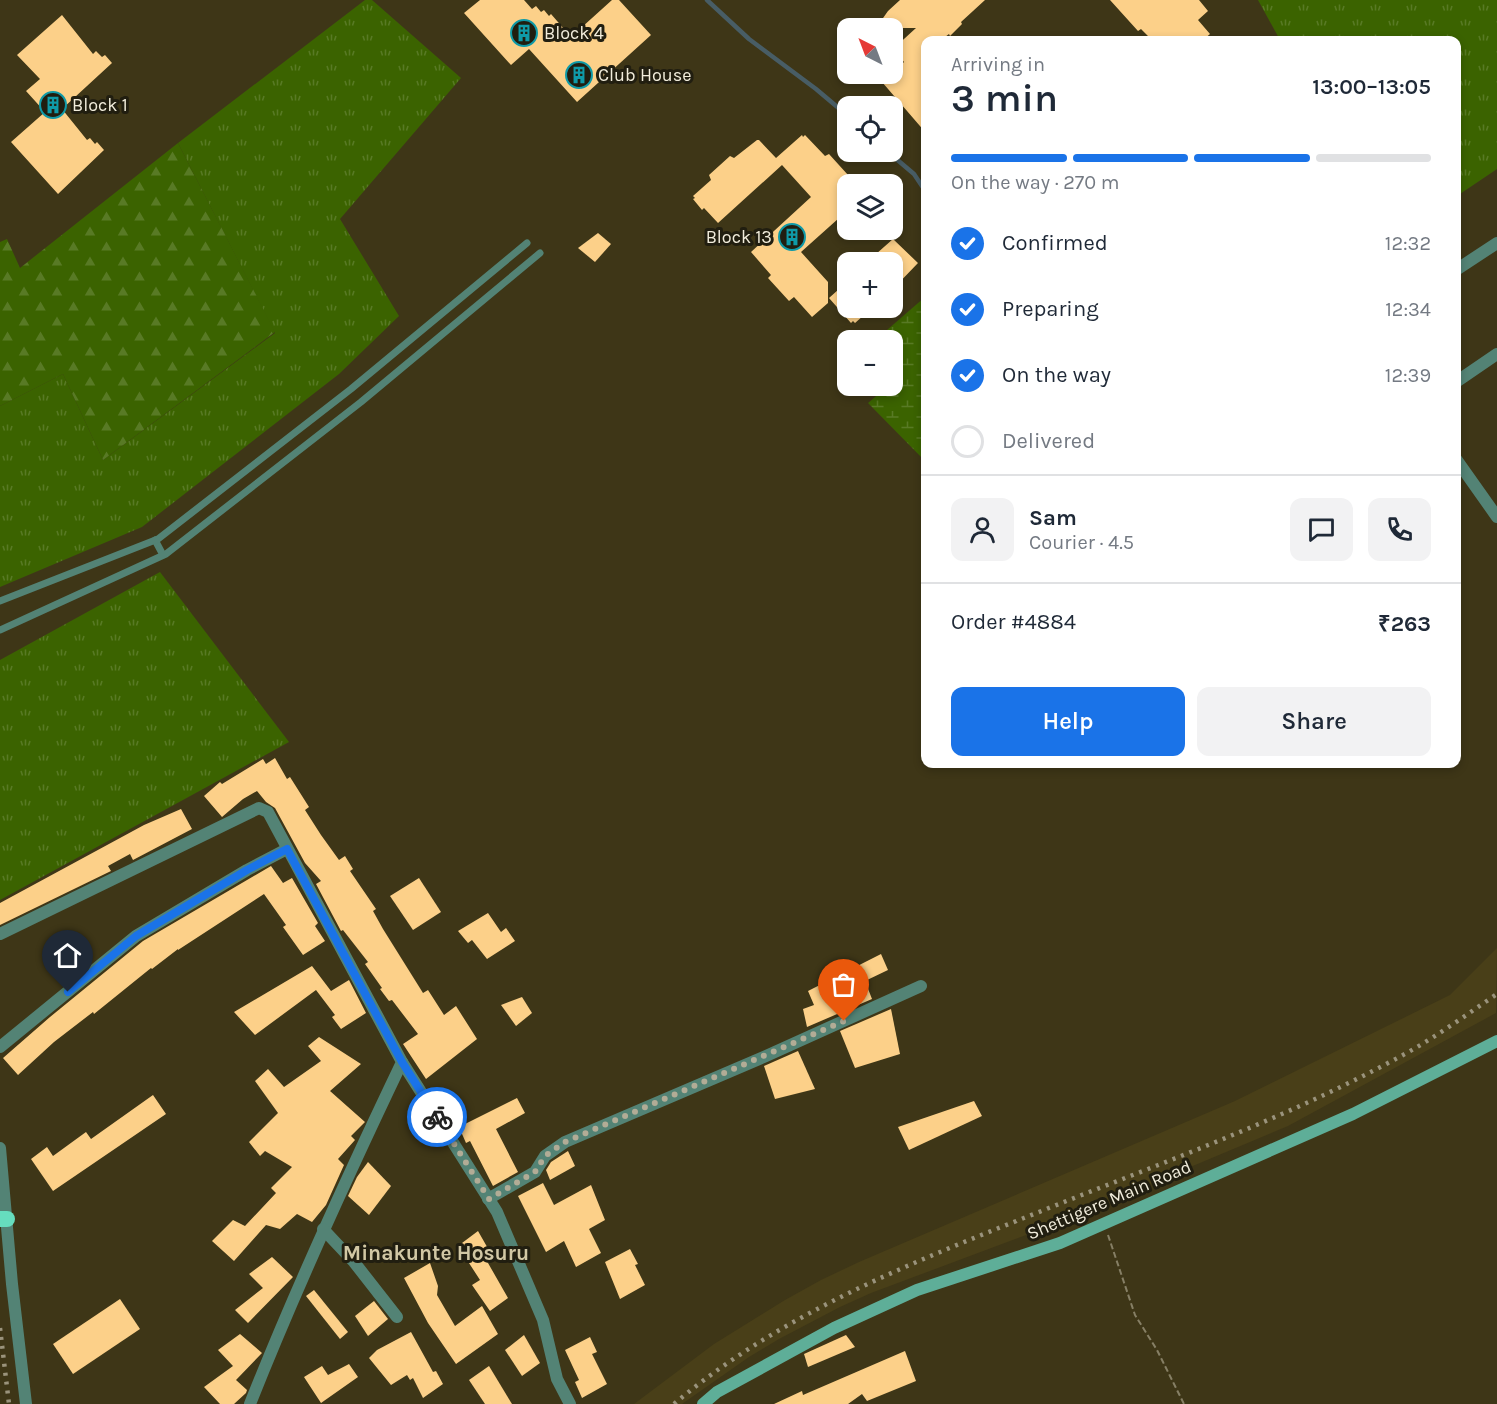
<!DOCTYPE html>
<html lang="en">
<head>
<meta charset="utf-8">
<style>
  body { margin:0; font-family:Karla,sans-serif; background:#f2f2f3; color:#1f2937; height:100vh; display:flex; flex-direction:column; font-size:22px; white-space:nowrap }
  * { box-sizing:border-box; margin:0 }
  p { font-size:20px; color:#747a83 }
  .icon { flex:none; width:33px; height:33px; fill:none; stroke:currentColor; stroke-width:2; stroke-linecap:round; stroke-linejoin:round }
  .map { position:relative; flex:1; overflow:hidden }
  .panel { position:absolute; left:921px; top:36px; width:540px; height:732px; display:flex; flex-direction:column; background:#fff; border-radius:12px; box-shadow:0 3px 9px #0003 }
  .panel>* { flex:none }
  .needle { width:39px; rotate:318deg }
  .fabs { position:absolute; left:837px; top:18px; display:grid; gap:12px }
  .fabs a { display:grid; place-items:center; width:66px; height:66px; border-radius:12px; background:#fff; box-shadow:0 3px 9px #0003; font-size:30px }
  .pin { position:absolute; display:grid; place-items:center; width:51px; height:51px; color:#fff; margin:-62px -26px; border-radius:50% 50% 50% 0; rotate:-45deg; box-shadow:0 0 6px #0007 }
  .pin .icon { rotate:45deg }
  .courier { position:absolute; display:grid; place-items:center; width:60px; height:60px; margin:-30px; border:4px solid #1a73e8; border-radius:50%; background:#fff; color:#222; box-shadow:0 2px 8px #0007 }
  .overview em { font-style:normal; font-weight:600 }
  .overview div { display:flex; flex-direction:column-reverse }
  .overview { display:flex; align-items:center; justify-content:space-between; height:102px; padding:0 30px }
  h1 { font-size:39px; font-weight:600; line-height:45px }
  .bar { display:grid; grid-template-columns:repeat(4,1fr); gap:9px 6px; align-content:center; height:72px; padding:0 30px }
  .bar i { height:8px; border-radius:4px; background:#e0e1e3 }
  .bar .active { background:#1a73e8 }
  .bar p { grid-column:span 4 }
  .line { display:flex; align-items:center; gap:15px; padding:0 30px; border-top:2px solid #e0e1e3 }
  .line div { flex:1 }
  .round { display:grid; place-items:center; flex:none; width:63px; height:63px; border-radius:12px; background:#f2f2f3 }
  ol { padding:0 30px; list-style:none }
  li { display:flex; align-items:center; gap:18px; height:66px }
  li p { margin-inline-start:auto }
  li .icon { padding:6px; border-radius:50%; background:#1a73e8; color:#fff; stroke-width:4 }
  li:last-child { color:#747a83 }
  li i { width:33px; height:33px; border:3px solid #e0e1e3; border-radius:50% }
  .cta { display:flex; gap:12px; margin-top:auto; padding:12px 30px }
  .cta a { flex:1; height:69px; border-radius:12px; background:#1a73e8; color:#fff; font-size:24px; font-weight:600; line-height:69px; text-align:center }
  .cta a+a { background:#f2f2f3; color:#1f2937 }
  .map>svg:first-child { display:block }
</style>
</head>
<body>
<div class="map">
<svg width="1497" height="1404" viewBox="0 0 1497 1404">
  <defs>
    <pattern id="grass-tufts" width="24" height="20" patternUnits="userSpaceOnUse" patternTransform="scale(1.5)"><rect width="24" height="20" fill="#3b6300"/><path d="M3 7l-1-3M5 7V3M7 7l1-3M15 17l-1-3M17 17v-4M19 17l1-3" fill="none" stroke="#587a25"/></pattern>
    <pattern id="forest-firs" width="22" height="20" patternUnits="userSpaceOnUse" patternTransform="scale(1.5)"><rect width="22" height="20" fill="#3b6300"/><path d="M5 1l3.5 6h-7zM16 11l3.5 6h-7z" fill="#587a25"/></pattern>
    <pattern id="wetland-marsh" width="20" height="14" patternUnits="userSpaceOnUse" patternTransform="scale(1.5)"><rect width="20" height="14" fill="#3b6300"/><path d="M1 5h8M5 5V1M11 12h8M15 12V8" fill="none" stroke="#587a25"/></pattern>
  </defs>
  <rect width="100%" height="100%" fill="#3e3617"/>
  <polygon fill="#493f18" points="1497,948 1496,1013 1288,1126 1045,1228 871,1293 840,1307 779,1339 749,1357 682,1404 634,1404 714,1344 785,1300 821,1280 859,1262 1235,1101 1450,995"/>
  <g fill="url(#grass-tufts)">
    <polygon points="365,0 372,0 461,78 340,219 399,316 339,374 142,527 0,587 0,406 63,374 103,460 275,333 178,143"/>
    <polygon points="1258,0 1497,0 1497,169 1457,196 1456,40 1280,40"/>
    <polygon points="160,572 289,742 0,900 0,660"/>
  </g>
  <polygon fill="url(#forest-firs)" points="178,143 275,332 103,460 63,374 0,406 0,242 7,239 20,268"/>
  <polygon fill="url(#wetland-marsh)" points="925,297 925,461 868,403 888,386 892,386 892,340 888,340 887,330"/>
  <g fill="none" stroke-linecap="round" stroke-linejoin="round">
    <g stroke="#485d65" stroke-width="4.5">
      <polyline points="707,0 749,39 816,89 848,116"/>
      <polyline points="888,152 914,174 926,192"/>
    </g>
  </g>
  <g fill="#fcd089">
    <polygon points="480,0 524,0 532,9 536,6 541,12 544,10 549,16 551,14 571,37 612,0 619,0 651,35 577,102 529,49 511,65 464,13"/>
    <polygon points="900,0 985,0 961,22 962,24 950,36 949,34 941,40 926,40 926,133 882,82 904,62 893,49 916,28 876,28 888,11"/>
    <polygon points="1110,0 1199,0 1208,11 1198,20 1210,34 1203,40 1152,40 1141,29 1138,31"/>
    <polygon points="62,15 93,54 96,51 102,57 105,55 112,63 62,109 87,140 90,138 95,144 97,142 104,150 58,194 11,142 45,112 26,91 40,79 17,55"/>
    <polygon points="802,135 803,137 805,135 825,156 829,154 848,175 846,177 848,179 848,210 801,252 828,282 828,303 812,317 794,297 789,301 768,278 771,275 751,252 811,197 782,165 718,223 704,208 702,210 693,199 695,198 693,196 711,180 709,175 730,156 734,158 757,140 759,140 776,158"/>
    <polygon points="598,233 611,244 595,262 578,248"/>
    <polygon points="893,239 918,263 892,290 892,262 867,262"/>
    <polygon points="848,281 848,308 872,308 855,323 853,321 851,323 829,298"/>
    <polygon points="275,758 287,779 290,777 309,807 305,810 321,835 339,860 345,856 353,869 350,871 376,909 373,911 383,929 423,993 428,990 444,1015 456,1006 477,1039 426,1079 403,1044 418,1034 392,1000 389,1001 380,989 382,988 365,964 368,962 343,930 341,931 316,884 321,881 305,863 275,808 266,802 257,791 243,799 222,817 204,796 220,782 222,784 263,759 266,764"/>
    <polygon points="181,809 192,829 133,860 130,854 108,866 111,871 0,925 0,903 144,825"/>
    <polygon points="271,866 283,883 292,878 318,923 315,926 325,941 303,955 283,927 286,925 264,894 178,950 178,949 152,969 151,968 94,1014 93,1012 54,1042 18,1075 3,1058 50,1017 143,941"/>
    <polygon points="419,878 441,912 413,930 390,896"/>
    <polygon points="488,913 501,932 506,928 515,941 487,959 472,940 468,943 458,931"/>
    <polygon points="881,954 888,970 865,981 872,999 807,1027 803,1009 814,1005 808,991"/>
    <polygon points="312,966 331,991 349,980 366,1013 341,1029 332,1017 335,1015 316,990 255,1035 234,1012"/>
    <polygon points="522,997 532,1013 516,1026 501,1005"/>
    <polygon points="891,1009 900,1054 855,1068 840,1031"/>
    <polygon points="319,1037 361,1064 330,1091 365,1122 351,1136 355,1140 338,1159 344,1165 326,1205 312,1222 297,1214 280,1229 266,1225 234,1261 212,1241 233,1220 245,1226 276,1193 271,1188 292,1167 265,1151 260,1156 249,1142 278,1113 255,1081 268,1069 284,1087 321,1061 308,1046"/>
    <polygon points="798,1051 815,1089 775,1099 764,1066"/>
    <polygon points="153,1095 166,1114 53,1191 31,1159 47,1147 53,1156 86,1132 91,1139"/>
    <polygon points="517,1098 525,1113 496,1129 518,1172 493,1186 470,1141 466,1143 459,1127"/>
    <polygon points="974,1101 982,1116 909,1150 898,1127"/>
    <polygon points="568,1151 575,1166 550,1180 546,1170 551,1162"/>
    <polygon points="368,1162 391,1186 369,1215 348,1196 357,1177"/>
    <polygon points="543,1183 554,1205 591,1185 605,1220 589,1229 601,1253 576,1267 564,1241 546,1252 518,1196"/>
    <polygon points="478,1231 494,1259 488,1263 508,1298 490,1311 472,1285 480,1280 458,1246"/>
    <polygon points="630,1249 638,1264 635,1265 645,1285 620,1299 605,1262"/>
    <polygon points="272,1257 293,1277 248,1323 235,1310 263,1288 249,1274"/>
    <polygon points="430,1263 438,1286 437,1295 455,1326 482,1306 498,1334 456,1364 428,1323 404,1278"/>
    <polygon points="314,1290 348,1332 340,1339 306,1296"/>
    <polygon points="120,1299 140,1329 73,1374 53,1344"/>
    <polygon points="374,1301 388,1319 368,1336 355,1316"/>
    <polygon points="411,1332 433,1372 436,1371 443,1384 423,1398 413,1378 410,1380 407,1375 391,1385 369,1358 377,1350"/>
    <polygon points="240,1334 262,1353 236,1380 247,1390 246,1393 234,1404 220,1404 204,1387 233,1366 218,1350"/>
    <polygon points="524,1335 540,1363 522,1376 505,1350"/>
    <polygon points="846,1335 855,1347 808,1367 804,1354"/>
    <polygon points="590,1337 597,1352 592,1354 607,1384 582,1398 575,1382 579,1380 565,1350"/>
    <polygon points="905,1351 916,1381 867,1401 862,1394 848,1404 774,1404 802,1391 803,1395"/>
    <polygon points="349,1364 358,1377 321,1403 304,1377 322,1366 328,1375"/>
    <polygon points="489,1366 512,1404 485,1404 469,1380"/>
  </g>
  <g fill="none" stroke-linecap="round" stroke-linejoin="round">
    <polyline stroke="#867f65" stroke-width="2" stroke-dasharray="6 3" stroke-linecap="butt" points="1108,1235 1135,1315 1157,1350 1184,1404"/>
    <g stroke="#538375" stroke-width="7">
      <polyline points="155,540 163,555"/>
      <polyline points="0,601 158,539 351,389 527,243"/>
      <polyline points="0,630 166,554 361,402 540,253"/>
    </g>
    <g stroke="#538375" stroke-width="12">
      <polyline points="1456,270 1497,243"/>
      <polyline points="1456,382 1497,354"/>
      <polyline points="1456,459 1497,517"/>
      <path d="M 0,934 L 259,808 L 268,812 L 402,1062 C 348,1175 296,1288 250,1404"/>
      <polyline points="0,1047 136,936 247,870 287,849"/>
      <polyline points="402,1062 497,1212 543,1320 557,1379 570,1404"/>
      <polyline points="488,1199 535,1172 545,1156 565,1142 766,1056 921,986"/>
      <polyline points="323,1229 354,1262 397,1317"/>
    </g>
    <polyline stroke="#538375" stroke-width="12" points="0,1148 12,1284 26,1404"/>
    <polyline stroke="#5eae98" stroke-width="12" points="703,1404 717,1392 834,1328 917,1290 1060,1243 1353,1114 1497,1041"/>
    <polyline stroke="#66ddbe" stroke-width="16" points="0,1219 7,1219"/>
    <g stroke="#9a937c" stroke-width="4.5" stroke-dasharray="3 6" stroke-linecap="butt">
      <polyline points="0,1328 9,1404"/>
      <path d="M 674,1404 C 786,1309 924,1258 1059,1204 C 1175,1158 1293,1115 1403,1055 C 1436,1037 1466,1015 1497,994"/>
    </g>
  </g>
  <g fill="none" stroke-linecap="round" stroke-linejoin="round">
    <polyline stroke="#b2ac96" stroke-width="6" stroke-dasharray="0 10.8" points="437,1117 489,1199 535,1172 545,1156 565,1142 844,1021"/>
    <polyline stroke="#1a73e8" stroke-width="8" points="68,992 136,936 247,870 287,849 402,1062 437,1117"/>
  </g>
  <defs>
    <symbol id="building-ring" viewBox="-11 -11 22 22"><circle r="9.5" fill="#211e10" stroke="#0f9aa8" stroke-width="1.5"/><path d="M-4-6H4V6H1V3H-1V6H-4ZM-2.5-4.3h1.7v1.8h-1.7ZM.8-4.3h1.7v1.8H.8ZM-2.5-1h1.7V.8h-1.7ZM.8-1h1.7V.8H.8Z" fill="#0f9aa8"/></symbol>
  </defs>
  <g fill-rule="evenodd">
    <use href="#building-ring" x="509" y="18" width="30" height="30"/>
    <use href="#building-ring" x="564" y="60" width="30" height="30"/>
    <use href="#building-ring" x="38" y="90" width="30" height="30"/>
    <use href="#building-ring" x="777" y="222" width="30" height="30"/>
  </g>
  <g text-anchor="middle" stroke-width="6" stroke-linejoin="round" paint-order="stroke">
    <g font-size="18" fill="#f1ecdb" stroke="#211e10" text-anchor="start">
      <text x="544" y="39">Block 4</text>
      <text x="598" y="81">Club House</text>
      <text x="72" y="111">Block 1</text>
      <text x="772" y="243" text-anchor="end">Block 13</text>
    </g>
    <g font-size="18" fill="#f1ecdb" stroke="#211e10">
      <text transform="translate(1109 1200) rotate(-23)" y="6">Shettigere Main Road</text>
    </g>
    <g font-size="21" font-weight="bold" fill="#d1c7a4" stroke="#211e10">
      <text x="436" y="1260">Minakunte Hosuru</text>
    </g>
  </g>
</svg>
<div class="fabs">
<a><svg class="needle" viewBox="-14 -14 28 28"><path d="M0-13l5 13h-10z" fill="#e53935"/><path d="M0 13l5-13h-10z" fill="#747a83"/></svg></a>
<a><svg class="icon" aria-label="locate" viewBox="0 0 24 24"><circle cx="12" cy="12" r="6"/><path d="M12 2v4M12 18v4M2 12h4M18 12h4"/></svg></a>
<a><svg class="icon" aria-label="layers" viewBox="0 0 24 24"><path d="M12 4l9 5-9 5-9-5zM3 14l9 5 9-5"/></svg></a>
<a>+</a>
<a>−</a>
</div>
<div class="pin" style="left:844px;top:1021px;background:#ea580c"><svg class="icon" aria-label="bag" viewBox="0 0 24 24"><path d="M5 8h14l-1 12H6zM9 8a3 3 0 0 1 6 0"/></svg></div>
<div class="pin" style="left:68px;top:992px;background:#1f2937"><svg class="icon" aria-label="home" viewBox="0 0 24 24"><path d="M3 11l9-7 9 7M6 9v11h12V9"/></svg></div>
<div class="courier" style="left:437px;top:1117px"><svg class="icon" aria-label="bike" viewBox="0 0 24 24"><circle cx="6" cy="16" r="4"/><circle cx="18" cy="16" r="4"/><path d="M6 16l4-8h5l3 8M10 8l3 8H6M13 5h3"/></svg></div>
<section class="panel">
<div class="overview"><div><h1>3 min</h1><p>Arriving in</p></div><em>13:00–13:05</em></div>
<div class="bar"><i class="active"></i><i class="active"></i><i class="active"></i><i></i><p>On the way · 270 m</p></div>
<ol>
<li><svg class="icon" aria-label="check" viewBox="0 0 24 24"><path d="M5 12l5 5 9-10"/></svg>Confirmed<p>12:32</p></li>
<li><svg class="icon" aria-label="check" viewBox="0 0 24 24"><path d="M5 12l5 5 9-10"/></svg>Preparing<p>12:34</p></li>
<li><svg class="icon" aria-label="check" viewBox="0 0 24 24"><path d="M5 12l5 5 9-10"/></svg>On the way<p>12:39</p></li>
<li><i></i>Delivered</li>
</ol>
<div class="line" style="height:108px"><a class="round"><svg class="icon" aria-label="person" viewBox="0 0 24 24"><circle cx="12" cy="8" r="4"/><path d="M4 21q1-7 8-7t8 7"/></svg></a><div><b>Sam</b><p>Courier · 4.5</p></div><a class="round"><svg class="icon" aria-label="chat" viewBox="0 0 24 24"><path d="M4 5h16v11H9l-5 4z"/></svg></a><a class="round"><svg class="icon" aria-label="phone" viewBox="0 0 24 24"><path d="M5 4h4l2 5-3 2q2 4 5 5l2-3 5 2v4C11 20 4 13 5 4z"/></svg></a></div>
<div class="line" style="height:78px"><div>Order #4884</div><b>₹263</b></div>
<div class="cta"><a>Help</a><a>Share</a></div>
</section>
</div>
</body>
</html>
